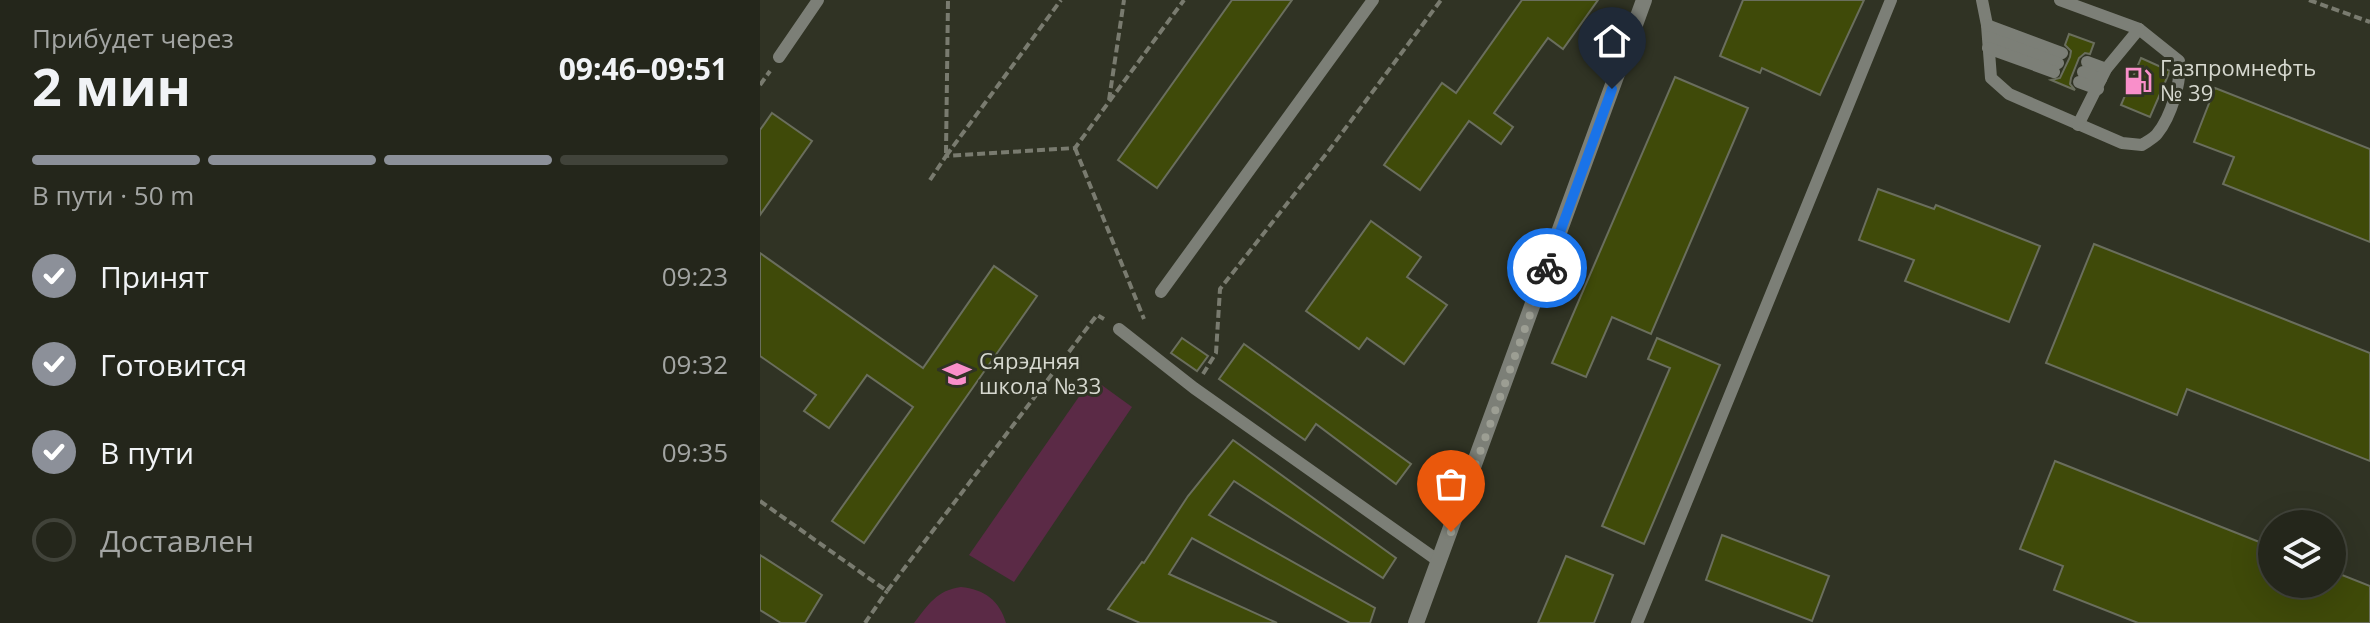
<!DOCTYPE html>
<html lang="ru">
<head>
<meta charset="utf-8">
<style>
  body { margin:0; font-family:"Open Sans",sans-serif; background:#303228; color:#f1f3f6; height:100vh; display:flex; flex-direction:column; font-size:30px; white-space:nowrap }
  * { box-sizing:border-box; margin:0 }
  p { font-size:26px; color:#a3a5a3 }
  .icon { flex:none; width:44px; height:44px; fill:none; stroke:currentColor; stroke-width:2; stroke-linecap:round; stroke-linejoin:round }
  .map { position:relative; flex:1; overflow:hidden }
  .panel { display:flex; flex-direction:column; background:#24261b; width:760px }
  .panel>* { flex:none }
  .tools { position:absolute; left:1498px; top:510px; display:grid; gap:16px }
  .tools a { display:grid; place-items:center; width:88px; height:88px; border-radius:50%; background:#24261b; box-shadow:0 8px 32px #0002,0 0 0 2px #41433a; font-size:40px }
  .pin { position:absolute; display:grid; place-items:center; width:68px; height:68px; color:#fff; margin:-82px -34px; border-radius:50% 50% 50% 0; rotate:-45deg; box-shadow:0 0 8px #0007 }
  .pin .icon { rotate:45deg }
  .courier { position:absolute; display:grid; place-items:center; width:80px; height:80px; margin:-40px; border:6px solid #1a73e8; border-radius:50%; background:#fff; color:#222; box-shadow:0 2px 10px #0007 }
  .overview em { font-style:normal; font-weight:700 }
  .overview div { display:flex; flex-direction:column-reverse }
  .overview { display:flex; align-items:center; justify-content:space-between; height:136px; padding:0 32px }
  h1 { font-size:52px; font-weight:700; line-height:60px }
  .bar { display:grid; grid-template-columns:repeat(4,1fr); gap:12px 8px; align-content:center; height:96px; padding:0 32px }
  .bar i { height:10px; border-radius:6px; background:#41433a }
  .bar .on { background:#8c9099 }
  .bar p { grid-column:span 4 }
  ol { padding:0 32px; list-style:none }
  li { display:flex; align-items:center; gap:24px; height:88px }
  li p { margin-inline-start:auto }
  li .icon { padding:8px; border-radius:50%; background:#8c9099; color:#fff; stroke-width:4 }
  li:last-child { color:#a3a5a3 }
  li i { width:44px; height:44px; border:4px solid #41433a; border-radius:50% }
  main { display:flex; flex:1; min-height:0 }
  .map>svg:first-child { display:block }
</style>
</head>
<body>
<main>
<section class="panel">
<div class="overview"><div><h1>2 мин</h1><p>Прибудет через</p></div><em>09:46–09:51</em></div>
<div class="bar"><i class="on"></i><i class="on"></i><i class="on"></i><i></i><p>В пути · 50 m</p></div>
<ol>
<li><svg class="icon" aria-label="check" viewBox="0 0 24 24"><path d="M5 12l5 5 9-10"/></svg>Принят<p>09:23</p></li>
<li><svg class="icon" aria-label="check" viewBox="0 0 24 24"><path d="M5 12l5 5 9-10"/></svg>Готовится<p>09:32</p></li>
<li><svg class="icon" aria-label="check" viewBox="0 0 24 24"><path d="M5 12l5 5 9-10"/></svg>В пути<p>09:35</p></li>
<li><i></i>Доставлен</li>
</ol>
</section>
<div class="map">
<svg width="1610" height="623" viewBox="0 0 1610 623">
  <rect width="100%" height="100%" fill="#303324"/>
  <g fill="#5b2a46">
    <polygon points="332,378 372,407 254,582 209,555"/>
    <path d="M 201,587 C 224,589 240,601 246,623 L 154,623 C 168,605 177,590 201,587 Z"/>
  </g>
  <g fill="#3f4a09" stroke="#6a6e5d" stroke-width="2">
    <polygon points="472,0 532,0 397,188 358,160"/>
    <polygon points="762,0 838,0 803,49 788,38 734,113 753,127 741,144 709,121 660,190 624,165 682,83 696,93"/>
    <polygon points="983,0 1104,0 1060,95 1002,68 1000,73 960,56"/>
    <polygon points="1309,34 1334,43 1330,54 1325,53 1319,58 1311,78 1310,84 1315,90 1291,80 1300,78 1310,57 1311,51 1305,45"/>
    <polygon points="1381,58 1410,71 1390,117 1361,105"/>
    <polygon points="915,77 988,108 891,334 852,317 826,377 792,363"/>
    <polygon points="1455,88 1610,149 1610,242 1463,184 1474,157 1434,142"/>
    <polygon points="12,113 52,141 0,215 0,130"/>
    <polygon points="1118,189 1174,209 1176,205 1280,246 1249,322 1145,281 1154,260 1099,240"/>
    <polygon points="611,221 661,257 647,277 687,305 644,364 607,338 599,349 546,311"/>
    <polygon points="1334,244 1610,353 1610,461 1427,389 1417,415 1286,363"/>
    <polygon points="0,253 163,368 234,266 277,296 104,543 72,521 153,407 107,375 69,428 44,411 56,395 0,356"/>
    <polygon points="422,338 448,356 437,371 411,353"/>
    <polygon points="897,338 960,365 884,544 842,526 910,368 888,359"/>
    <polygon points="484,344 651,464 636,484 556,424 545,440 459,379"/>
    <polygon points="473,440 636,558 623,578 474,481 449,515 615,608 610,623 590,623 432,538 409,574 517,623 380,623 348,609 382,562 384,563 428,496"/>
    <polygon points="1295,461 1512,547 1512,584 1572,584 1572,571 1610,586 1610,623 1378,623 1294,590 1303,566 1260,549"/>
    <polygon points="962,535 1069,576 1052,621 946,580"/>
    <polygon points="0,555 62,595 45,623 21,623 0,610"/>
    <polygon points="806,556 853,575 834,623 778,623"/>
  </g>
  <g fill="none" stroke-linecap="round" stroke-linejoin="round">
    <g stroke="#797b6f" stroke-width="4" stroke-dasharray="8 4" stroke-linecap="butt">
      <polyline points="1549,0 1610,22"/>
      <polyline points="0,85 10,71"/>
      <polyline points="349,100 364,0"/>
      <polyline points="315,148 384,319"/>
      <polyline points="186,153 188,0"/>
      <polyline points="186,156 301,0"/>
      <polyline points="170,180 186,156 315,148 424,0"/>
      <polyline points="443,374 456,353 460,289 570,149 681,0"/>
      <polyline points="0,501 127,591 337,315 344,319"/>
      <polyline points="105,623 127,591"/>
    </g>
    <g stroke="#7c7f77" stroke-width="12">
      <path d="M 1222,0 L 1227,25 L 1231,78 L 1249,94 L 1362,143 L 1382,145 C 1386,142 1394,138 1397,134 C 1411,117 1422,81 1419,61 L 1379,29 L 1300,0"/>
      <polyline points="1227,25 1302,53"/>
      <polyline points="1228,37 1298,63"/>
      <polyline points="1228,48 1294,72"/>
      <polyline points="19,57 58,0"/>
      <polyline points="1327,62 1346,69"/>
      <polyline points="1323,72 1341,79"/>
      <polyline points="1319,82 1338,89"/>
      <polyline points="1318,125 1346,69 1379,29"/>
      <polyline points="401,292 613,0"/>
      <polyline points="359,329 434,388 680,562"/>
      <polyline points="877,623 1131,0"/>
    </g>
    <polyline stroke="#7c7f77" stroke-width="16" points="656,623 884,0"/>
  </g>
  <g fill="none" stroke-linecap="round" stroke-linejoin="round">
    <polyline stroke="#9c9e93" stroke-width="8" stroke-dasharray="0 14.4" points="691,532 787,268"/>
    <polyline stroke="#1a73e8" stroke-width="10" points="787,268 852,89"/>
  </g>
  <defs>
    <symbol id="fuel-bare" viewBox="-9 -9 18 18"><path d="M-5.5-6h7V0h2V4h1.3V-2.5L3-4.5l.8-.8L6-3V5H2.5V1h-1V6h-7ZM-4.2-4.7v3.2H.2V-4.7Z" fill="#f98fca" stroke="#303324" stroke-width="2.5" paint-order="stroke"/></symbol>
    <symbol id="school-bare" viewBox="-9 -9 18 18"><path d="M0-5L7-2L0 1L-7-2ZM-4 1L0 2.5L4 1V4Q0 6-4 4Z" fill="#f98fca" stroke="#303324" stroke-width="2.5" paint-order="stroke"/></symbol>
  </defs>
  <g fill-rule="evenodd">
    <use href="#fuel-bare" x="1358" y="61" width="40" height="40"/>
    <use href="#school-bare" x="177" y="354" width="40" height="40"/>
  </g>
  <g text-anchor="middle" stroke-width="6" stroke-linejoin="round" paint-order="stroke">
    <g font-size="22" fill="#d6d8cf" stroke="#303324" text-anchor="start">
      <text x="1400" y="76">Газпромнефть<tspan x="1400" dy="25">№ 39</tspan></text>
      <text x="219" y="369">Сярэдняя<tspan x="219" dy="25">школа №33</tspan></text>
    </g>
  </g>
</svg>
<div class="tools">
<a><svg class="icon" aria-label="layers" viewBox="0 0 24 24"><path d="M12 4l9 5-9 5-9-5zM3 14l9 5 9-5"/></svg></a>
</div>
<div class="pin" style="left:691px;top:532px;background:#ea580c"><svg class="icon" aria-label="bag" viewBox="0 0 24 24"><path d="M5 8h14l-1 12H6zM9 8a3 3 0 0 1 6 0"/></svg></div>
<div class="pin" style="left:852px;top:89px;background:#1f2937"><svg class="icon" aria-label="home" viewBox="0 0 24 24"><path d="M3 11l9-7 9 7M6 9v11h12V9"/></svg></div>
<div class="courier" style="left:787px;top:268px"><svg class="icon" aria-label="bike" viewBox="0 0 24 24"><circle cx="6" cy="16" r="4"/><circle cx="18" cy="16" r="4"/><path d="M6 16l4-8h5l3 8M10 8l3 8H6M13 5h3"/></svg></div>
</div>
</main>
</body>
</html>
